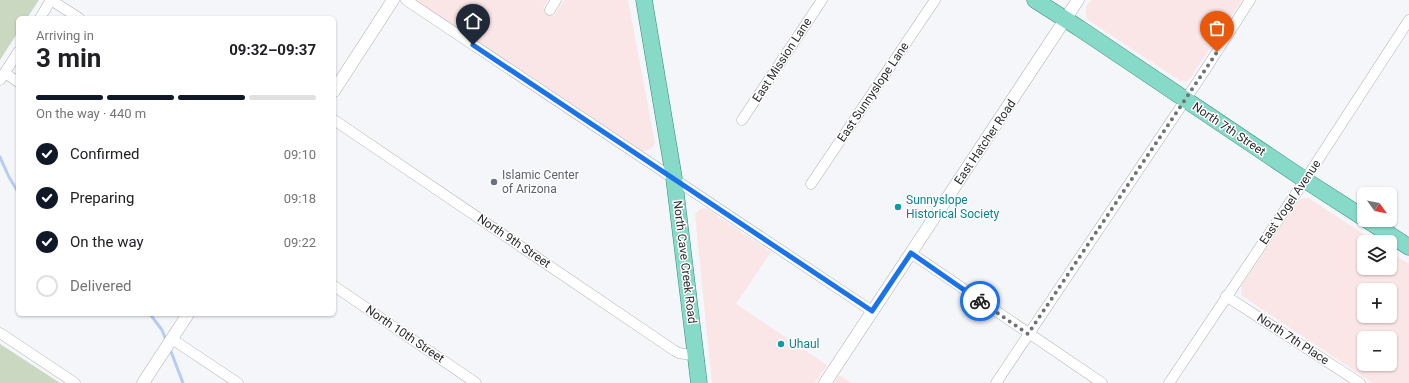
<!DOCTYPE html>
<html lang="en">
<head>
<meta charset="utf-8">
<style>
  body { margin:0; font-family:Roboto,sans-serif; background:#f6f6f6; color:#202124; height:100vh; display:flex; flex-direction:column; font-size:15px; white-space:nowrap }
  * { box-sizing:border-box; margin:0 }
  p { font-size:13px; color:#757577 }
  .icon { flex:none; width:22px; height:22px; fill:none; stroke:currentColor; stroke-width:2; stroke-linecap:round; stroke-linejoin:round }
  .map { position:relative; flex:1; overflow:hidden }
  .sheet { position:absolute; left:16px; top:16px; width:320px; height:300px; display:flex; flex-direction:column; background:#fff; border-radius:6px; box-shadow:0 1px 3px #0004 }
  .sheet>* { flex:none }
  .needle { width:26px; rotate:123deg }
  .controls { position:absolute; left:1357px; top:187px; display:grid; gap:8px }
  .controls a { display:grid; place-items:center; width:40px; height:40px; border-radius:6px; background:#fff; box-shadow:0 1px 3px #0004; font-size:20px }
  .pin { position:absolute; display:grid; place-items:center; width:34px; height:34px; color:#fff; margin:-41px -17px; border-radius:50% 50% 50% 0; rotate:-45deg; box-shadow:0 0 4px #0007 }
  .pin .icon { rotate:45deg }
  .courier { position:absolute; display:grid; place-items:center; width:40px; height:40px; margin:-20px; border:3px solid #1a73e8; border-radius:50%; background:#fff; color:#222; box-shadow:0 1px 5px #0007 }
  .headline em { font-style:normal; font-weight:700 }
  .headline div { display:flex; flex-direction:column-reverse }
  .headline { display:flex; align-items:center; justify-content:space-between; height:68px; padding:0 20px }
  h1 { font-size:26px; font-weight:700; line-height:30px }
  .bar { display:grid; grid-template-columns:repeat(4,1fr); gap:6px 4px; align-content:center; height:48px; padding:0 20px }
  .bar i { height:5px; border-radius:3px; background:#e0e0e0 }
  .bar .current { background:#111827 }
  .bar p { grid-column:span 4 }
  ol { padding:0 20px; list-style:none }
  li { display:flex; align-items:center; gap:12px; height:44px }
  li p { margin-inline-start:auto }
  li .icon { padding:4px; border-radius:50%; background:#111827; color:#fff; stroke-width:4 }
  li:last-child { color:#757577 }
  li i { width:22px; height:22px; border:2px solid #e0e0e0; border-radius:50% }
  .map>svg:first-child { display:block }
</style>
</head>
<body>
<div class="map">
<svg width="1409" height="383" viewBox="0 0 1409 383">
  <rect width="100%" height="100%" fill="#f4f6fa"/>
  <g fill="#fbe6e7" fill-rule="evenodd">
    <polygon points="414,0 548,0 543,8 554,16 564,0 628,0 655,143 653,147 649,150 644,151 640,150"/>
    <polygon points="1091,0 1242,0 1191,77 1188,81 1180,81 1088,20 1086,15 1086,7"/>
    <path d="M 1303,198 L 1309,198 L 1313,201 L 1376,242 L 1364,242 L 1364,268 L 1390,268 L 1390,251 L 1409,264 L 1409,383 L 1373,383 L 1242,296 L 1241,290 L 1242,285 L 1299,200 ZM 1364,290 L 1390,290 L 1390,316 L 1364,316 ZM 1364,338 L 1390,338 L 1390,364 L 1364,364 Z"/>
    <polygon points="703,208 707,209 771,252 736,304 827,365 815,383 712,383 695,214 700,209"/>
    <polygon points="839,375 852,383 834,383"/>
  </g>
  <g fill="#cbd8c1">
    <polygon points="0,0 39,0 27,18 18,18 18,32 0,60"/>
    <polygon points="0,344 60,383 0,383"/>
  </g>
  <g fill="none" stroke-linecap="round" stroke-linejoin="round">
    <g stroke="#b5cdf1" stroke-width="3">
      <polyline points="0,157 9,177 18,192"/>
      <polyline points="150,314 162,330 166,340"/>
      <polyline points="170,349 183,383"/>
    </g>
    <defs>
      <g id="minor">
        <polyline points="51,0 79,18"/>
        <polyline points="406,0 872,311"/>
        <polyline points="550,10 556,0"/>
        <polyline points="40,18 51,0"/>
        <polyline points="5,73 18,82"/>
        <polyline points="0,80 18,52"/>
        <polyline points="334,120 675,351 679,353 697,356"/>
        <polyline points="742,120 822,0"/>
        <polyline points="811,184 935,0"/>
        <polyline points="911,253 1102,383"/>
        <polyline points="334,286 476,383"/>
        <polyline points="1226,296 1360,383"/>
        <polyline points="0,333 75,383"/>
        <polyline points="172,339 238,383"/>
        <polyline points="996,383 1200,78 1250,0"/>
        <polyline points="1169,383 1305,180 1409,20"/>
      </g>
      <g id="tertiary">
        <polyline points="334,91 393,0"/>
        <polyline points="143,383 188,314"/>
        <polyline points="825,383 1078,0"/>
      </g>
      <g id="primary">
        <polyline points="644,0 674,178 699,383"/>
        <polyline points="1035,0 1079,28 1305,180 1364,218"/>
        <polyline points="1367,220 1409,247"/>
      </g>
    </defs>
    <use href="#minor" stroke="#acaeb2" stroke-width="11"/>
    <use href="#tertiary" stroke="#acaeb2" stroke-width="13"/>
    <use href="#primary" stroke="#338c7a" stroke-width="17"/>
    <use href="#minor" stroke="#fff" stroke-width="10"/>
    <use href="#tertiary" stroke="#fff" stroke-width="12"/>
    <use href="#primary" stroke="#87d9c8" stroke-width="16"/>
  </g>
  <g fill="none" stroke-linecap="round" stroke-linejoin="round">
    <polyline stroke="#717275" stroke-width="4" stroke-dasharray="0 7.2" points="980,301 1028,334 1217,52"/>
    <polyline stroke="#1a73e8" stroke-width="5" points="473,45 872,311 911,253 980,301"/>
  </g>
  <circle fill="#6b7280" stroke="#fff" stroke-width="1.5" cx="494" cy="182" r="4"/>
  <g fill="#0f9aa8" stroke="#fff" stroke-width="1.5">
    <circle cx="898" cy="207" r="4"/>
    <circle cx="781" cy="344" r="4"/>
  </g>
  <g text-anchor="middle" stroke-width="3" stroke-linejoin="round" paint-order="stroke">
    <g font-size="12" fill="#2b2b2d" stroke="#fff">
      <text transform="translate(782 60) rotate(-57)" y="4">East Mission Lane</text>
      <text transform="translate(873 92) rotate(-56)" y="4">East Sunnyslope Lane</text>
      <text transform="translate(1229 129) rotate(34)" y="4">North 7th Street</text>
      <text transform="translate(985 142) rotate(-56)" y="4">East Hatcher Road</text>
      <text transform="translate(1290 202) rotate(-56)" y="4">East Vogel Avenue</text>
      <text transform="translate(514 241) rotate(34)" y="4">North 9th Street</text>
      <text transform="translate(685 262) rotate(83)" y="4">North Cave Creek Road</text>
      <text transform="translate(405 334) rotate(34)" y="4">North 10th Street</text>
      <text transform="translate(1293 339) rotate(33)" y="4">North 7th Place</text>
    </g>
    <g font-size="12" fill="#5b616d" stroke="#fff" text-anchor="start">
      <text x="502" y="179">Islamic Center<tspan x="502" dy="14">of Arizona</tspan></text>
    </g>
    <g font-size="12" fill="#0d838f" stroke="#fff" text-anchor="start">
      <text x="906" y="204">Sunnyslope<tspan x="906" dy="14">Historical Society</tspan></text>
      <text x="789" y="348">Uhaul</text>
    </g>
  </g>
</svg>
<div class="controls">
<a><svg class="needle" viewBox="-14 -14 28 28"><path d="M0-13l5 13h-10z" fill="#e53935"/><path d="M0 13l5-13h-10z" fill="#757577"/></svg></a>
<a><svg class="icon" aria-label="layers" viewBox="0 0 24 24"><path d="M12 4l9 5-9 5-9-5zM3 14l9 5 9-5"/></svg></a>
<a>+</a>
<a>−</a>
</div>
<div class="pin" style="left:1217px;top:52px;background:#ea580c"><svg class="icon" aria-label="bag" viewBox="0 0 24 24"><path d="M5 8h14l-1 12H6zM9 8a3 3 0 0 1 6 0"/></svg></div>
<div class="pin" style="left:473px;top:45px;background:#1f2937"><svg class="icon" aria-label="home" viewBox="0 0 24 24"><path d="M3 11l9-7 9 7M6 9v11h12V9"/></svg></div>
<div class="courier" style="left:980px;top:301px"><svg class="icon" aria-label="bike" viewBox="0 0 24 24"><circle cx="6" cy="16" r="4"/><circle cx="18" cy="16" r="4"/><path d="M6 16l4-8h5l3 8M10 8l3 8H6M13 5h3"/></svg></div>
<section class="sheet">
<div class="headline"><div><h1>3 min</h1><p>Arriving in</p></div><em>09:32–09:37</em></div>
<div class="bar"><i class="current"></i><i class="current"></i><i class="current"></i><i></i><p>On the way · 440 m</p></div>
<ol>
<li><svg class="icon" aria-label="check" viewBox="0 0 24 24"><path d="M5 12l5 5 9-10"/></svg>Confirmed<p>09:10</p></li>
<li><svg class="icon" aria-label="check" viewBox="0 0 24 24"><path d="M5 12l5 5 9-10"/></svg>Preparing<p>09:18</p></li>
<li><svg class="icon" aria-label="check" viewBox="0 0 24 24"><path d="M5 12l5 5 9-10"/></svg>On the way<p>09:22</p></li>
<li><i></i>Delivered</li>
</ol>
</section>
</div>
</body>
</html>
